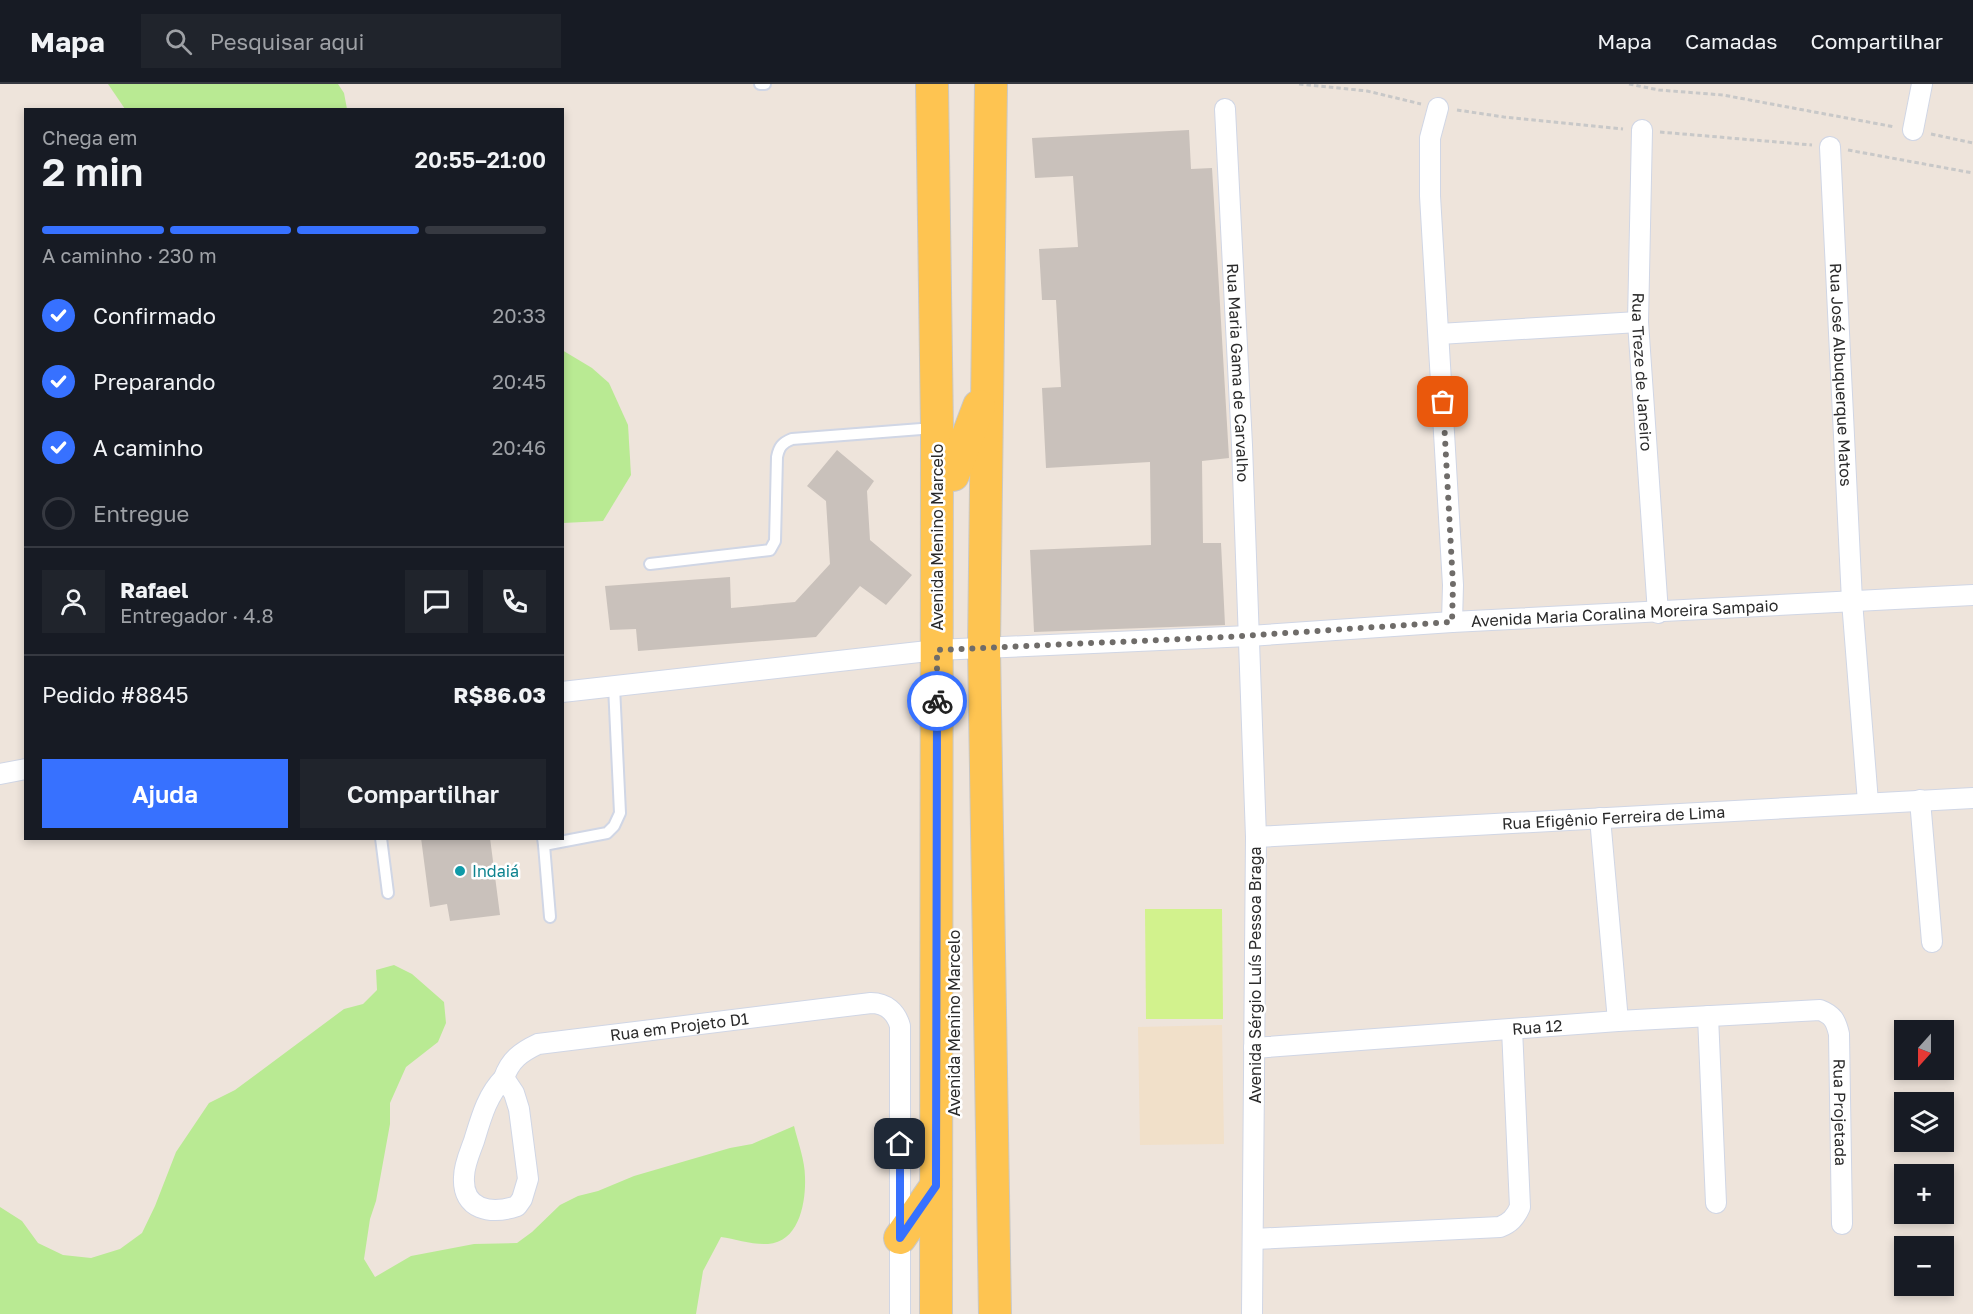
<!DOCTYPE html>
<html lang="pt">
<head>
<meta charset="utf-8">
<style>
  body { margin:0; font-family:"Golos Text",sans-serif; background:#20242c; color:#f1f3f6; height:100vh; display:flex; flex-direction:column; font-size:22px; white-space:nowrap }
  * { box-sizing:border-box; margin:0 }
  p { font-size:20px; color:#9ea1a6 }
  .icon { flex:none; width:33px; height:33px; fill:none; stroke:currentColor; stroke-width:2; stroke-linecap:round; stroke-linejoin:round }
  .map { position:relative; flex:1; overflow:hidden }
  .panel { position:absolute; left:24px; top:24px; width:540px; height:732px; display:flex; flex-direction:column; background:#171b24; border-radius:0px; box-shadow:0 3px 9px #0003 }
  .panel>* { flex:none }
  .needle { width:39px; rotate:201deg }
  .tools { position:absolute; left:1894px; top:936px; display:grid; gap:12px }
  .tools a { display:grid; place-items:center; width:60px; height:60px; border-radius:0px; background:#171b24; box-shadow:0 3px 9px #0003; font-size:30px }
  .pin { position:absolute; display:grid; place-items:center; width:51px; height:51px; color:#fff; margin:-26px; border-radius:12px; box-shadow:0 3px 9px #0006 }
  .courier { position:absolute; display:grid; place-items:center; width:60px; height:60px; margin:-30px; border:4px solid #3771ff; border-radius:50%; background:#fff; color:#222; box-shadow:0 2px 8px #0007 }
  .head em { font-style:normal; font-weight:600 }
  .head div { display:flex; flex-direction:column-reverse }
  .head { display:flex; align-items:center; justify-content:space-between; height:102px; padding:0 18px }
  h1 { font-size:39px; font-weight:600; line-height:45px }
  .bar { display:grid; grid-template-columns:repeat(4,1fr); gap:9px 6px; align-content:center; height:72px; padding:0 18px }
  .bar i { height:8px; border-radius:4px; background:#363941 }
  .bar .on { background:#3771ff }
  .bar p { grid-column:span 4 }
  .line { display:flex; align-items:center; gap:15px; padding:0 18px; border-top:2px solid #363941 }
  .line div { flex:1 }
  .round { display:grid; place-items:center; flex:none; width:63px; height:63px; border-radius:0px; background:#20242c }
  ol { padding:0 18px; list-style:none }
  li { display:flex; align-items:center; gap:18px; height:66px }
  li p { margin-inline-start:auto }
  li .icon { padding:6px; border-radius:50%; background:#3771ff; color:#fff; stroke-width:4 }
  li:last-child { color:#9ea1a6 }
  li i { width:33px; height:33px; border:3px solid #363941; border-radius:50% }
  .action { display:flex; gap:12px; margin-top:auto; padding:12px 18px }
  .action a { flex:1; height:69px; border-radius:0px; background:#3771ff; color:#fff; font-size:24px; font-weight:600; line-height:69px; text-align:center }
  .action a+a { background:#20242c; color:#f1f3f6 }
  header { display:flex; align-items:center; gap:36px; box-sizing:border-box; height:84px; padding:0 30px; background:#171b24; border-bottom:2px solid #363941 }
  header strong { font-size:28px }
  nav { display:flex; gap:33px; margin-inline-start:auto; font-size:21px }
  .search { width:420px; height:54px; background:#20242c; display:flex; align-items:center; gap:15px; box-sizing:border-box; padding:0 21px; border-radius:0px; color:#9ea1a6; font-size:22px }
  .map>svg:first-child { display:block }
</style>
</head>
<body>
<header>
<strong>Mapa</strong>
<div class="search"><svg class="icon" aria-label="search" viewBox="0 0 24 24"><circle cx="10" cy="10" r="6"/><path d="M15 15l6 6"/></svg>Pesquisar aqui</div>
<nav><a>Mapa</a><a>Camadas</a><a>Compartilhar</a></nav>
</header>
<div class="map">
<svg width="1973" height="1230" viewBox="0 0 1973 1230">
  <rect width="100%" height="100%" fill="#eee4db"/>
  <polygon fill="#f1e0c9" points="1222,941 1224,1060 1140,1061 1138,943"/>
  <g fill="#b9ea93">
    <polygon points="108,0 338,0 344,9 347,25 125,25"/>
    <polygon points="562,266 592,284 609,299 628,341 631,391 603,437 563,439"/>
    <path d="M 394,881 L 412,890 L 444,918 L 446,939 L 438,958 L 406,983 L 390,1019 L 390,1040 L 376,1117 L 370,1135 L 364,1175 L 375,1193 L 411,1172 L 474,1160 L 517,1159 L 532,1148 L 560,1121 L 578,1112 L 598,1107 L 634,1092 L 730,1064 L 752,1060 L 794,1042 C 798,1058 805,1077 805,1093 C 806,1119 799,1158 768,1160 C 753,1161 735,1155 721,1153 L 703,1187 L 696,1230 L 0,1230 L 0,1123 L 22,1137 L 38,1159 L 63,1171 L 91,1174 L 120,1165 L 142,1149 L 155,1122 L 176,1068 L 209,1019 L 235,1006 L 344,925 L 363,920 L 377,906 L 376,886 Z"/>
  </g>
  <polygon fill="#d2f28d" points="1145,825 1222,825 1223,935 1146,935"/>
  <g fill="#c9c1bb">
    <polygon points="1189,46 1191,85 1212,84 1229,374 1202,377 1203,459 1221,459 1225,541 1034,548 1030,466 1151,461 1150,378 1046,384 1042,304 1061,303 1056,216 1042,216 1039,165 1078,163 1073,92 1035,94 1032,54"/>
    <polygon points="837,366 874,397 867,407 870,456 912,491 886,521 860,502 816,553 638,567 636,545 610,546 605,502 730,493 731,524 795,518 830,480 826,417 807,402"/>
    <polygon points="421,754 490,754 500,831 450,837 447,820 430,823"/>
  </g>
  <g fill="none" stroke-linecap="round" stroke-linejoin="round">
    <defs>
      <g id="lane">
        <polyline points="760,0 765,0"/>
        <path d="M 650,480 L 770,466 L 775,457 L 777,373 C 779,363 782,359 792,355 L 934,344"/>
        <polyline points="381,754 388,809"/>
        <polyline points="543,754 544,761 607,749 614,742 620,729 614,602"/>
        <polyline points="544,761 550,833"/>
      </g>
      <g id="street">
        <polyline points="1438,24 1430,54 1430,112 1453,501 1452,538"/>
        <path id="s1" d="M 1225,25 L 1242,361 L 1256,753 L 1252,1230"/>
        <path id="s2" d="M 1642,46 L 1638,238 L 1658,529"/>
        <polyline points="1913,46 1922,0"/>
        <path id="s3" d="M 1830,63 L 1852,517 L 1868,718"/>
        <polyline points="1439,250 1638,238"/>
        <path id="s4" d="M 562,608 L 937,566 L 1249,552 L 1452,538 L 1973,511"/>
        <polyline points="0,690 26,685"/>
        <polyline points="1920,716 1932,858"/>
        <polyline points="1600,734 1618,937"/>
        <path id="s5" d="M 1256,753 L 1973,714"/>
        <polyline points="1708,932 1716,1119"/>
        <path id="s6" d="M 1254,964 L 1618,937 L 1820,926 C 1833,931 1836,937 1839,950 L 1842,1140"/>
        <path id="s7" d="M 504,994 C 510,976 521,968 538,960 L 871,919 C 886,919 896,928 900,942 L 900,1230"/>
        <path d="M 504,994 L 514,1009 L 519,1025 L 528,1095 L 522,1115 L 517,1122 C 491,1131 462,1126 464,1093 C 464,1081 470,1068 474,1057 C 481,1034 487,1011 504,994 Z"/>
        <path d="M 1254,1155 L 1500,1143 C 1510,1139 1515,1134 1520,1123 L 1512,945"/>
      </g>
      <g id="primary">
        <polyline points="932,0 937,343 936,1230"/>
        <polyline points="991,0 984,564 995,1230"/>
        <polyline points="953,391 979,322"/>
        <polyline points="900,1154 936,1102"/>
      </g>
    </defs>
    <use href="#lane" stroke="#d0d6e5" stroke-width="14"/>
    <use href="#street" stroke="#d0d6e5" stroke-width="22"/>
    <use href="#primary" stroke="#c8c8c8" stroke-width="34"/>
    <g stroke="#c8c8c8" stroke-width="3" stroke-dasharray="4.5 3" stroke-linecap="butt">
      <polyline points="1299,0 1367,7 1421,20"/>
      <polyline points="1629,0 1659,6 1723,11 1895,43"/>
      <polyline points="1457,26 1504,33 1623,45"/>
      <polyline points="1660,48 1812,61"/>
      <polyline points="1931,50 1973,59"/>
      <polyline points="1848,66 1973,89"/>
    </g>
    <use href="#lane" stroke="#fff" stroke-width="10"/>
    <use href="#street" stroke="#fff" stroke-width="20"/>
    <use href="#primary" stroke="#fec451" stroke-width="32"/>
  </g>
  <g fill="none" stroke-linecap="round" stroke-linejoin="round">
    <polyline stroke="#6f6c69" stroke-width="6" stroke-dasharray="0 10.8" points="937,617 937,566 1227,553 1452,538 1453,501 1443,318"/>
    <polyline stroke="#3771ff" stroke-width="8" points="900,1060 900,1154 936,1102 937,617"/>
  </g>
  <circle fill="#0f9aa8" stroke="#fff" stroke-width="2" cx="460" cy="787" r="6"/>
  <g text-anchor="middle" stroke-width="5" stroke-linejoin="round" paint-order="stroke">
    <g font-size="16" fill="#2b2b2b" stroke="#fff">
      <text dy="6" stroke="none"><textPath href="#s1" startOffset="264">Rua Maria Gama de Carvalho</textPath></text>
      <text dy="6" stroke="none"><textPath href="#s2" startOffset="242">Rua Treze de Janeiro</textPath></text>
      <text dy="6" stroke="none"><textPath href="#s3" startOffset="228">Rua José Albuquerque Matos</textPath></text>
      <text transform="translate(937 453) rotate(-90)" y="6">Avenida Menino Marcelo</text>
      <text dy="6" stroke="none"><textPath href="#s4" startOffset="1066">Avenida Maria Coralina Moreira Sampaio</textPath></text>
      <text dy="6" stroke="none"><textPath href="#s5" startOffset="358">Rua Efigênio Ferreira de Lima</textPath></text>
      <text transform="translate(1255 891) rotate(-90)" y="6">Avenida Sérgio Luís Pessoa Braga</text>
      <text transform="translate(954 939) rotate(-90)" y="6">Avenida Menino Marcelo</text>
      <text dy="6" stroke="none"><textPath href="#s7" startOffset="192">Rua em Projeto D1</textPath></text>
      <text dy="6" stroke="none"><textPath href="#s6" startOffset="284">Rua 12</textPath></text>
      <text dy="6" stroke="none"><textPath href="#s6" startOffset="678">Rua Projetada</textPath></text>
    </g>
    <g font-size="16" fill="#0d838f" stroke="#fff" text-anchor="start">
      <text x="472" y="793">Indaiá</text>
    </g>
  </g>
</svg>
<div class="tools">
<a><svg class="needle" viewBox="-14 -14 28 28"><path d="M0-13l5 13h-10z" fill="#e53935"/><path d="M0 13l5-13h-10z" fill="#9ea1a6"/></svg></a>
<a><svg class="icon" aria-label="layers" viewBox="0 0 24 24"><path d="M12 4l9 5-9 5-9-5zM3 14l9 5 9-5"/></svg></a>
<a>+</a>
<a>−</a>
</div>
<div class="pin" style="left:1443px;top:318px;background:#ea580c"><svg class="icon" aria-label="bag" viewBox="0 0 24 24"><path d="M5 8h14l-1 12H6zM9 8a3 3 0 0 1 6 0"/></svg></div>
<div class="pin" style="left:900px;top:1060px;background:#1f2937"><svg class="icon" aria-label="home" viewBox="0 0 24 24"><path d="M3 11l9-7 9 7M6 9v11h12V9"/></svg></div>
<div class="courier" style="left:937px;top:617px"><svg class="icon" aria-label="bike" viewBox="0 0 24 24"><circle cx="6" cy="16" r="4"/><circle cx="18" cy="16" r="4"/><path d="M6 16l4-8h5l3 8M10 8l3 8H6M13 5h3"/></svg></div>
<section class="panel">
<div class="head"><div><h1>2 min</h1><p>Chega em</p></div><em>20:55–21:00</em></div>
<div class="bar"><i class="on"></i><i class="on"></i><i class="on"></i><i></i><p>A caminho · 230 m</p></div>
<ol>
<li><svg class="icon" aria-label="check" viewBox="0 0 24 24"><path d="M5 12l5 5 9-10"/></svg>Confirmado<p>20:33</p></li>
<li><svg class="icon" aria-label="check" viewBox="0 0 24 24"><path d="M5 12l5 5 9-10"/></svg>Preparando<p>20:45</p></li>
<li><svg class="icon" aria-label="check" viewBox="0 0 24 24"><path d="M5 12l5 5 9-10"/></svg>A caminho<p>20:46</p></li>
<li><i></i>Entregue</li>
</ol>
<div class="line" style="height:108px"><a class="round"><svg class="icon" aria-label="person" viewBox="0 0 24 24"><circle cx="12" cy="8" r="4"/><path d="M4 21q1-7 8-7t8 7"/></svg></a><div><b>Rafael</b><p>Entregador · 4.8</p></div><a class="round"><svg class="icon" aria-label="chat" viewBox="0 0 24 24"><path d="M4 5h16v11H9l-5 4z"/></svg></a><a class="round"><svg class="icon" aria-label="phone" viewBox="0 0 24 24"><path d="M5 4h4l2 5-3 2q2 4 5 5l2-3 5 2v4C11 20 4 13 5 4z"/></svg></a></div>
<div class="line" style="height:78px"><div>Pedido #8845</div><b>R$86.03</b></div>
<div class="action"><a>Ajuda</a><a>Compartilhar</a></div>
</section>
</div>
</body>
</html>
